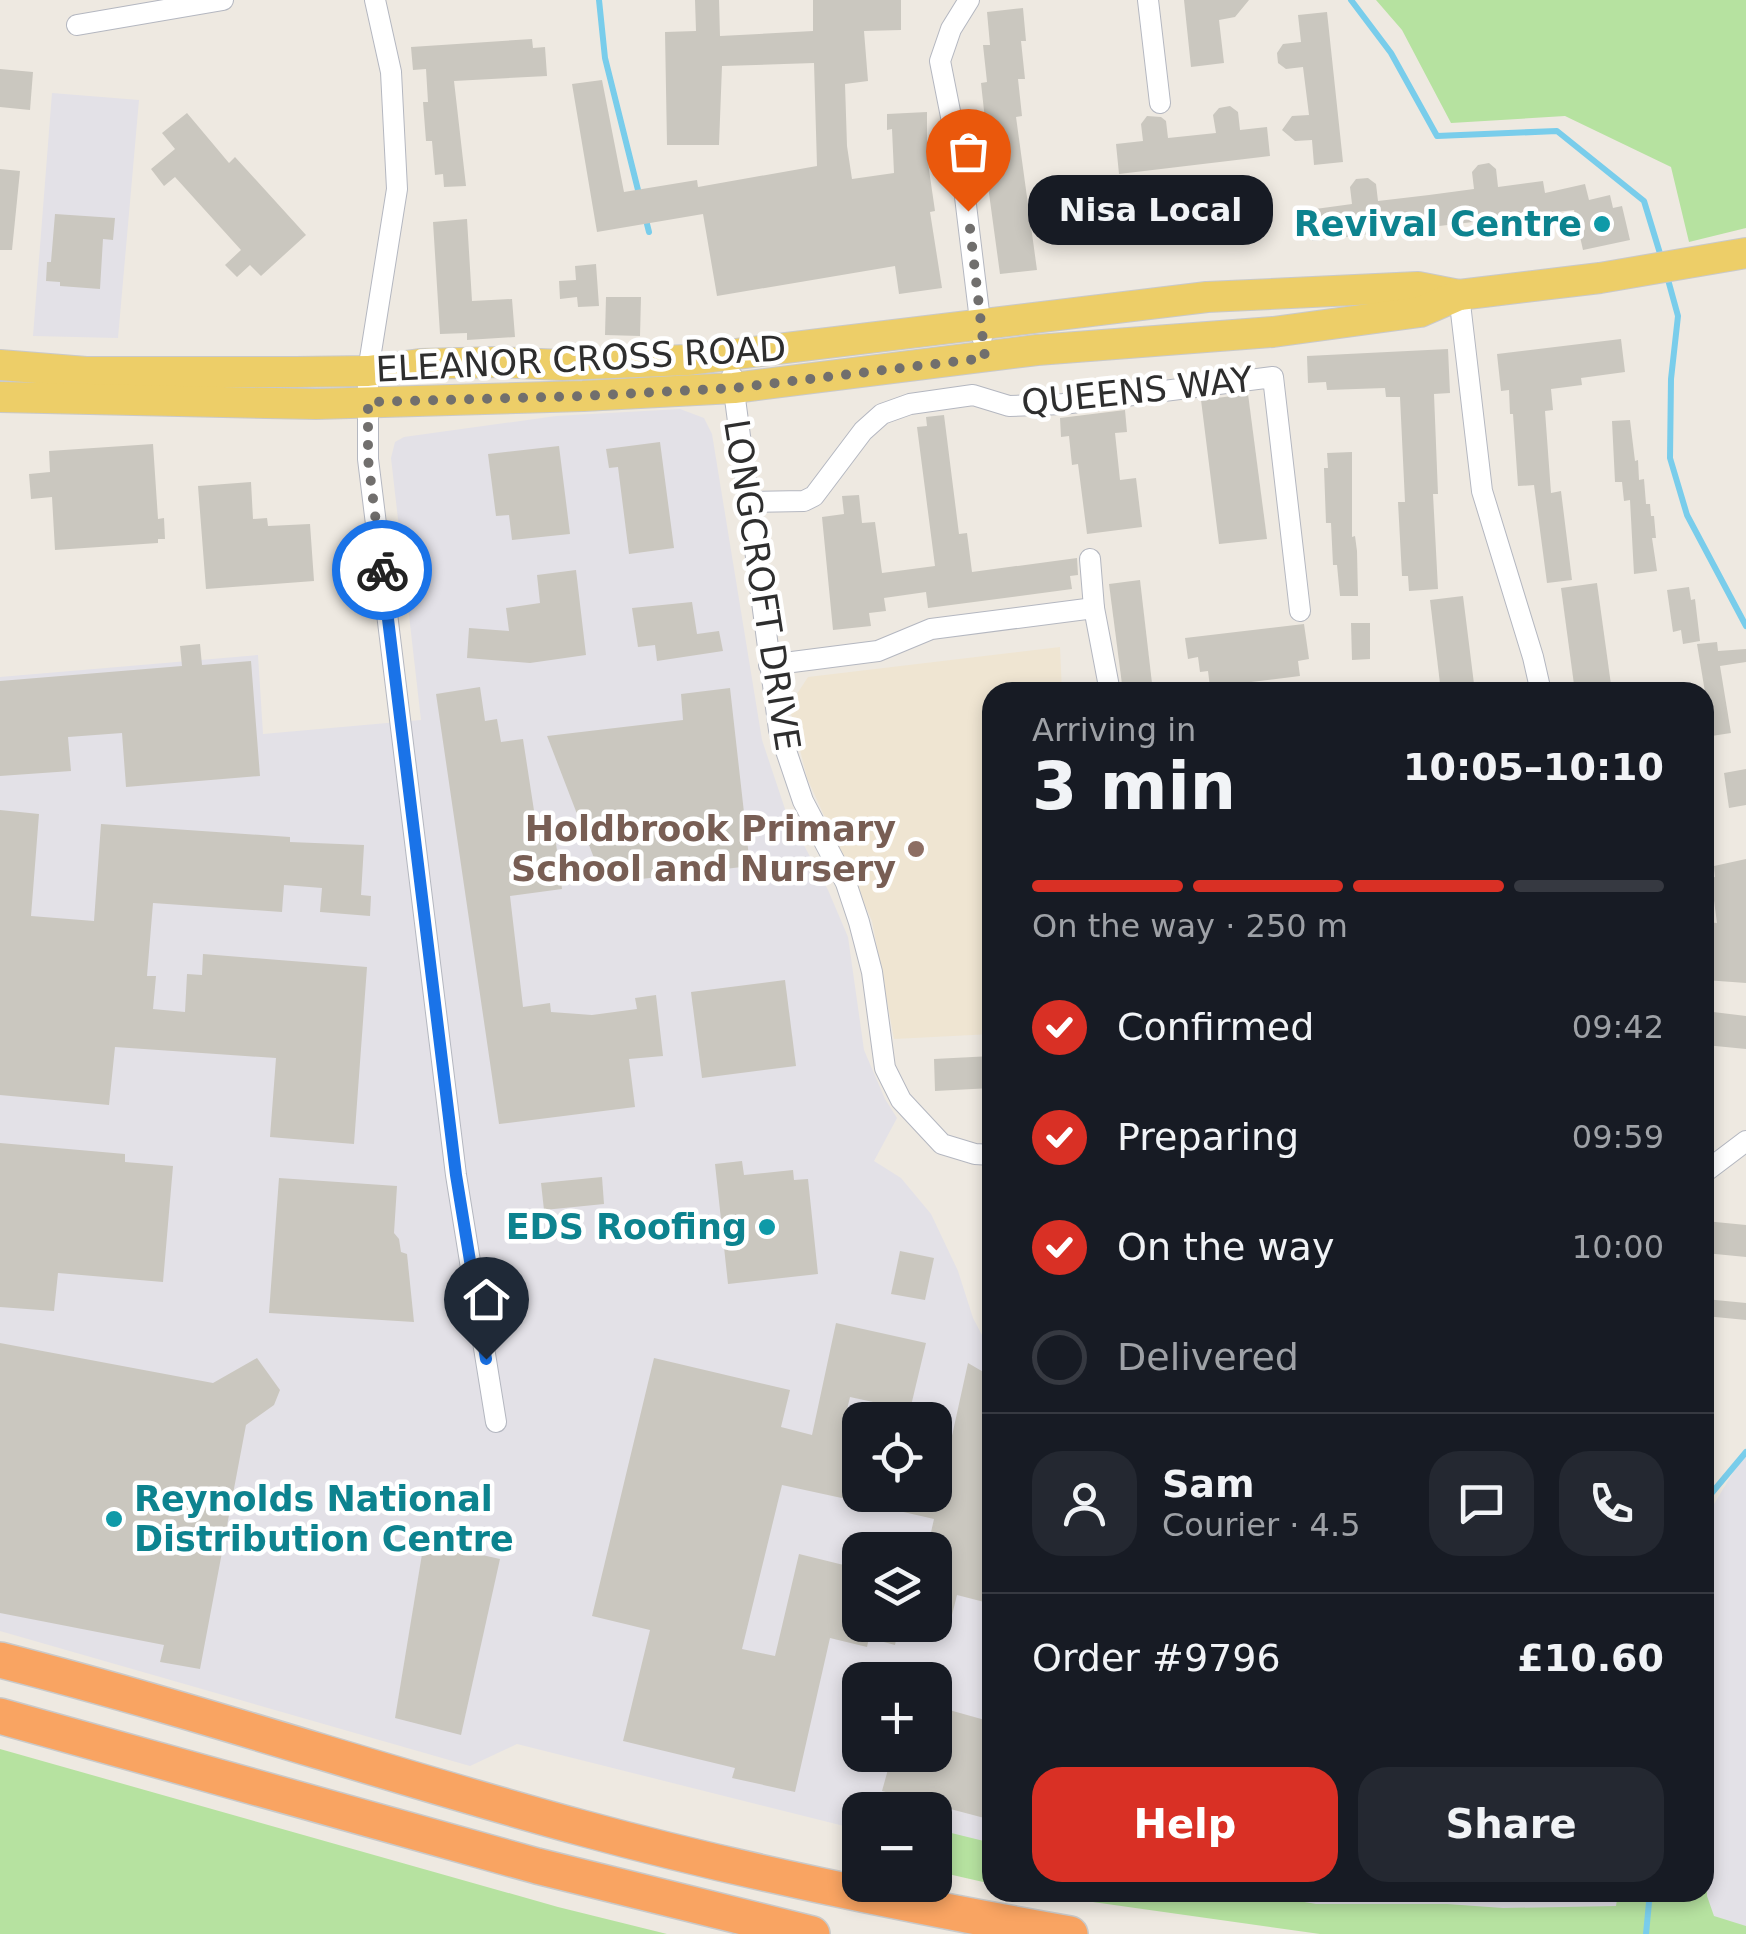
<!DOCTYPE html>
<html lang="en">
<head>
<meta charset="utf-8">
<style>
  body { margin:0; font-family:"DejaVu Sans",sans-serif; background:#242831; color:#f1f3f6; height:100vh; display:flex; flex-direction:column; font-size:38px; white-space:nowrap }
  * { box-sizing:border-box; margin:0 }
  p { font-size:32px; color:#9ea1a6 }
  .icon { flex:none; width:55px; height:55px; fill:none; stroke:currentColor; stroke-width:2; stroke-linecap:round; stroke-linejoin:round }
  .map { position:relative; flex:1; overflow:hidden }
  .sheet { position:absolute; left:982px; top:682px; width:732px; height:1220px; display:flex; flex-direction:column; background:#171b24; border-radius:30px; box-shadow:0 5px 15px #0003 }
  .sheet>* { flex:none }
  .tools { position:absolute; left:842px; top:1402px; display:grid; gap:20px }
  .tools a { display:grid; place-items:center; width:110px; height:110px; border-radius:20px; background:#171b24; box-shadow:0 5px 15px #0003; font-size:50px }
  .pin { position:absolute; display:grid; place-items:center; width:85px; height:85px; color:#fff; margin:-102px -42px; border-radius:50% 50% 50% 0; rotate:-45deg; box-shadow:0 0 10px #0007 }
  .pin .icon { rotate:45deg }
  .courier { position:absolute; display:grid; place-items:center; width:100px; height:100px; margin:-50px; border:8px solid #1a73e8; border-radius:50%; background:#fff; color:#222; box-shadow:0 2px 12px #0007 }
  .bubble { position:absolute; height:70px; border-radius:30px; background:#171b24; box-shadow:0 5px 15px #0003; font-size:32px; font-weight:600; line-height:70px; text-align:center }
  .headline em { font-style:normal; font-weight:600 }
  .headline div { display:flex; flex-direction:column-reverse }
  .headline { display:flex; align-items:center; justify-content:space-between; height:170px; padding:0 50px }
  h1 { font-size:65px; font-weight:600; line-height:75px }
  .bar { display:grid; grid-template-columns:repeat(4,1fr); gap:15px 10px; align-content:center; height:120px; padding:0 50px }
  .bar i { height:12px; border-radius:8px; background:#363941 }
  .bar .current { background:#d93025 }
  .bar p { grid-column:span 4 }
  .line { display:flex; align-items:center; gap:25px; padding:0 50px; border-top:2px solid #363941 }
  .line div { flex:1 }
  .round { display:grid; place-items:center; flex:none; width:105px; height:105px; border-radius:30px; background:#242831 }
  ol { padding:0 50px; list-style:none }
  li { display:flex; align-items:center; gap:30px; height:110px }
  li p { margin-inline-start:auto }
  li .icon { padding:10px; border-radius:50%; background:#d93025; color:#fff; stroke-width:4 }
  li:last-child { color:#9ea1a6 }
  li i { width:55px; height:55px; border:5px solid #363941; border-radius:50% }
  .button { display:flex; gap:20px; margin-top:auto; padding:20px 50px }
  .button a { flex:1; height:115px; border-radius:30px; background:#d93025; color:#fff; font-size:40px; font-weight:600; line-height:115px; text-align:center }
  .button a+a { background:#242831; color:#f1f3f6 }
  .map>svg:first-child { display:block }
</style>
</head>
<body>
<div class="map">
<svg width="1746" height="1934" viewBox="0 0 1746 1934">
  <rect width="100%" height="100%" fill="#eee9e1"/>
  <g fill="#e3e1e7" fill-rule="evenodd">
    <polygon points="52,93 139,100 118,338 33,336"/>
    <path d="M 680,409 L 704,418 L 712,434 L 762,740 L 786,812 L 828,890 L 848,937 L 864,1050 L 885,1099 L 897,1118 L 874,1161 L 901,1178 L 931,1214 L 958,1271 L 973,1318 L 992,1354 L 992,1864 L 935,1849 L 935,1810 L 860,1810 L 860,1830 L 517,1744 L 470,1766 L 0,1631 L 0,677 L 258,655 L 263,734 L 421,720 L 391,458 L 395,442 L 404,437 L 556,416 ZM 860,1420 L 935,1420 L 935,1495 L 860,1495 ZM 860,1550 L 935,1550 L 935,1625 L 860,1625 ZM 860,1680 L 935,1680 L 935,1755 L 860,1755 Z"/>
    <polygon points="1746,1451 1746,1934 1110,1893 1705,1892 1705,1519"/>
  </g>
  <polygon fill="#efe5d2" points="1060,647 1062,692 992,692 992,1034 894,1039 872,921 807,778 789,706 808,677"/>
  <g fill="#b6e2a0">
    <polygon points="1376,0 1746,0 1746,228 1689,242 1671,167 1565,116 1451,123 1402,30"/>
    <polygon points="1705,1676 1710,1679 1707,1896 1714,1916 1746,1926 1746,1934 1320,1934 1029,1893 1246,1892 1316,1904 1447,1904 1503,1908 1616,1906 1618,1893 1705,1892"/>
    <polygon points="0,1749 558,1907 667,1934 0,1934"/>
    <polygon points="935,1829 992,1843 992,1884 935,1871"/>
  </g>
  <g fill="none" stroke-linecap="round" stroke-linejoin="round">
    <g stroke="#79cdeb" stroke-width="6">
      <polyline points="599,0 605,58 639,194"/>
      <polyline points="1351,0 1391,53 1437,136 1557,131 1644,201 1662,260"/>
      <polyline points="645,216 649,232"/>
      <polyline points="1667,276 1678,316 1671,379 1670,458 1687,515 1746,626"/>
      <polyline points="1705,1501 1746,1452"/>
      <polyline points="1646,1934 1650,1892"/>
    </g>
  </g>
  <g fill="#cac7bf">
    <polygon points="695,0 719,0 720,36 813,31 813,0 901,0 901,30 864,31 868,81 845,84 847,146 852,179 894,173 892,129 887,130 887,114 927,112 927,156 935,211 930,212 942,288 899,294 895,266 717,296 703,214 597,232 572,84 602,80 624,192 697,180 698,187 817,166 814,63 722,66 719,145 667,145 665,32 696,31"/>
    <polygon points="1184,0 1249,0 1235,17 1219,20 1224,63 1191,67"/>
    <polygon points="1023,8 1026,41 1021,41 1025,79 1018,79 1022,116 1016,117 1037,270 1000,274 979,120 985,120 981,83 987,82 983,45 990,45 987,12"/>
    <polygon points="1327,12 1343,162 1314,165 1312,140 1295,141 1282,130 1292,116 1309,115 1303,67 1286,69 1278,63 1277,53 1283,44 1301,42 1298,15"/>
    <polygon points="532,39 533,48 545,47 547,76 454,81 466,186 444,187 443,174 435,175 432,141 426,141 423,102 428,102 426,69 413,70 411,47"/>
    <polygon points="0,69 33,72 30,110 0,107"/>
    <polygon points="1230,106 1238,112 1240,130 1267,127 1270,156 1119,174 1116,144 1143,141 1141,124 1147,116 1161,117 1166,121 1168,138 1216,133 1213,115 1219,108"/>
    <polygon points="187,113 229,163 235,157 306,235 261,276 250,265 237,277 225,265 241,250 175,177 164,186 151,169 175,149 162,133"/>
    <polygon points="1489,163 1496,169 1498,187 1543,181 1545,193 1585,184 1589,200 1610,195 1613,208 1622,206 1630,240 1583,250 1574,210 1312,241 1308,210 1352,204 1350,187 1356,179 1368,178 1376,184 1378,201 1429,195 1474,189 1472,172 1478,165"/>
    <polygon points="0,169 20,171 12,250 0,250"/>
    <polygon points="55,214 115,218 113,240 103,239 100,289 60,286 60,282 46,281 47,262 51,262"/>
    <polygon points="467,219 472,301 512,299 515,337 467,340 467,333 440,334 433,222"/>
    <polygon points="596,264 599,306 578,307 577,297 560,299 559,281 576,280 575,266"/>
    <polygon points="606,297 641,297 640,336 605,335"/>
    <polygon points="1621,339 1625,372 1581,378 1582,385 1551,389 1553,410 1545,411 1551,493 1561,491 1572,580 1547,583 1534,485 1518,486 1513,414 1510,414 1509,390 1501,391 1497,354"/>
    <polygon points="1448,349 1450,393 1434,394 1438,494 1433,494 1438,589 1409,591 1408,576 1402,576 1398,502 1405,502 1400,397 1386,397 1385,388 1327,390 1326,382 1308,383 1307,356"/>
    <polygon points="1248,394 1267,539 1219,544 1201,400"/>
    <polygon points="1125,410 1127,432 1115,433 1120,480 1136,478 1142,527 1087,534 1078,464 1072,465 1069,436 1061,437 1060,418"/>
    <polygon points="944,415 959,534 967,533 972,572 1077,558 1078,575 1070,576 1072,589 928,608 926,592 884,598 886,611 869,613 871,626 833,630 822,517 844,514 842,496 859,495 862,523 875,522 882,573 935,566 917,427 927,426 926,417"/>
    <polygon points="1630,420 1635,461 1638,460 1639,480 1644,479 1646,504 1650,504 1651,516 1654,516 1656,538 1652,538 1657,571 1634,574 1630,500 1624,501 1622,482 1615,482 1612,421"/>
    <polygon points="660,442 674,548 629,554 618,467 609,468 606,449"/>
    <polygon points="153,444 158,519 164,518 165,539 158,539 158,543 55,550 52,497 31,499 29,474 50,472 49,451"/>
    <polygon points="559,446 570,534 512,540 509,515 496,516 488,454"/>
    <polygon points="1352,452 1352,537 1355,536 1357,551 1358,596 1340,596 1337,565 1333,565 1331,523 1326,523 1324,468 1328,468 1327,453"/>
    <polygon points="251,482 253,519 267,518 268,526 310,524 314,581 206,589 198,486"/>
    <polygon points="576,570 586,655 530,663 467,658 469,628 509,631 506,608 540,603 537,575"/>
    <polygon points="1140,580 1153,692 1123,692 1109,584"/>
    <polygon points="1597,583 1612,692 1575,692 1561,588"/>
    <polygon points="1689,587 1691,600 1695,599 1700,641 1683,644 1681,630 1673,632 1667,590"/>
    <polygon points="1463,596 1475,692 1441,692 1430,600"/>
    <polygon points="692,602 697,634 719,631 723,651 657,661 655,645 638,647 632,608"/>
    <polygon points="1351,623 1370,623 1370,659 1352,660"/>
    <polygon points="1304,624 1309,659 1298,661 1300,676 1210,687 1208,671 1200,672 1198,657 1188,659 1185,638"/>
    <polygon points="1717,642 1718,651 1746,649 1746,662 1720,666 1731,733 1705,737 1705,692 1697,644"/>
    <polygon points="200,644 202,665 251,661 260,776 126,787 122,733 68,737 71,771 0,776 0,681 182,666 180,646"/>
    <polygon points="480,687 485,721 497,719 501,742 523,739 537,830 554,828 562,889 510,896 523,1007 550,1003 551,1012 592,1015 637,1009 635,998 656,995 663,1056 629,1059 635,1107 499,1124 436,694"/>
    <polygon points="730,688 750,866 633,880 631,859 599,871 547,736 683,720 681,694"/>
    <polygon points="1746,769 1746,805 1729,808 1724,773"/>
    <polygon points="0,810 39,814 31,916 94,921 101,824 290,837 290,842 364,845 361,895 371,896 370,916 320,912 322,888 284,885 282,912 153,903 147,976 156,976 153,1009 185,1012 187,974 202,975 203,954 367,967 354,1144 270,1137 276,1058 115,1047 109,1105 0,1095"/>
    <polygon points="1746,859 1746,983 1705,980 1705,922 1717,923 1711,878 1715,877 1714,866"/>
    <polygon points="785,980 796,1066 702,1078 691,992"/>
    <polygon points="1705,1011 1746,1016 1746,1049 1705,1045"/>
    <polygon points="992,1056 992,1088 935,1091 934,1059"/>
    <polygon points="0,1143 125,1154 125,1162 173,1166 163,1282 58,1273 54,1311 0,1307"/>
    <polygon points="742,1161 744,1175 793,1170 794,1180 808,1179 818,1274 728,1284 715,1164"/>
    <polygon points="602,1177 604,1204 544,1210 541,1183"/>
    <polygon points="279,1178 397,1186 394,1233 399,1239 401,1252 407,1254 414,1322 269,1313"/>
    <polygon points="1705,1221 1746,1225 1746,1257 1705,1253"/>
    <polygon points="900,1251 934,1258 925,1300 891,1294"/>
    <polygon points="1705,1299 1746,1303 1746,1320 1705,1316"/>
    <polygon points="836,1323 926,1343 910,1410 850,1397 842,1431 860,1435 860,1502 782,1485 742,1649 775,1656 799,1554 860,1569 860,1625 899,1625 895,1645 869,1638 867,1647 830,1638 795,1792 732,1778 735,1768 623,1741 650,1630 592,1616 654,1358 790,1390 781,1427 812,1435"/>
    <polygon points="0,1343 213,1383 257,1358 280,1390 274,1405 246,1425 200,1669 160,1662 164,1645 0,1613"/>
    <polygon points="968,1363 992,1377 992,1604 957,1595 951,1619 935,1615 935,1550 927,1550 934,1519 860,1502 861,1495 939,1495"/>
    <polygon points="424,1542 500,1559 461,1735 395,1718"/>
    <polygon points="935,1706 992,1722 992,1820 882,1791 892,1755 935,1755"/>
  </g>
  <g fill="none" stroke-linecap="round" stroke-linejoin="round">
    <defs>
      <g id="street">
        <polyline points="375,0 391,72 397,189 368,371 368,459 456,1175 496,1422"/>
        <polyline points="969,0 951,29 940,61 962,172 982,337"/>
        <polyline points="1148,0 1160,103"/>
        <polyline points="77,25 223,0"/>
        <polyline points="1459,295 1482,491 1533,657 1541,692"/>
        <polyline points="732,376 779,730 803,801 846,883 859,922 872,972 885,1068 901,1100 942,1144 975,1154 992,1155"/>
        <polyline points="750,502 804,501 814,496 863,431 882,414 910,404 973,395 1009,406 1063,404 1273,377 1300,611"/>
        <polyline points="1090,559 1094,608 1110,692"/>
        <polyline points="769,665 878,651 931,629 1094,608"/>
        <polyline points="1705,1172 1746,1141"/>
      </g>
      <g id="primary">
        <polyline points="0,365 86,372 296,372 368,371 420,364 499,362 562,365 687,360 1207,297 1418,287 1459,295"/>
        <polyline points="0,397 316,404 583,396 734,388 1037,350 1273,332 1420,312 1459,295 1600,278 1746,253"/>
      </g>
      <g id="highway">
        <path d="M 0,1660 C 196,1710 387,1775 582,1828 C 743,1872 906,1905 1070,1934"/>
        <polyline points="0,1716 537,1866 812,1934"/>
      </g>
    </defs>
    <use href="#street" stroke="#b4b7c0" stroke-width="22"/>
    <use href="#primary" stroke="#c9c9c9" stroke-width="32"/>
    <use href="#highway" stroke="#c9c9c9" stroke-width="38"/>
    <use href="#street" stroke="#fff" stroke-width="20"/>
    <use href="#primary" stroke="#edce68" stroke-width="30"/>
    <use href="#highway" stroke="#f9a462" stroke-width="35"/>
  </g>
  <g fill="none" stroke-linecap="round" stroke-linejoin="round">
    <polyline stroke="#716f6d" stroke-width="10" stroke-dasharray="0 18" points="382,570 368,459 368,402 583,396 734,388 985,358 968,211"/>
    <polyline stroke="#1a73e8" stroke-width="12" points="382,570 456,1175 486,1359"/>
  </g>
  <g fill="#0f9aa8" stroke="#fff" stroke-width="4">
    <circle cx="1602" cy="224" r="10"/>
    <circle cx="767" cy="1227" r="10"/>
    <circle cx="114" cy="1519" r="10"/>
  </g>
  <circle fill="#8d6e63" stroke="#fff" stroke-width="4" cx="916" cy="849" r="10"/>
  <g text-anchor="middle" stroke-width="9" stroke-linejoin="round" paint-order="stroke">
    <g font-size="35" font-weight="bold" fill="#0d838f" stroke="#fff" text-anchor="end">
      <text x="1582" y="236">Revival Centre</text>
      <text x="747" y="1239">EDS Roofing</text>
      <text x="134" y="1511" text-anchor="start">Reynolds National<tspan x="134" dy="40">Distribution Centre</tspan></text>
    </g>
    <g font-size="35" fill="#2e2e2e" stroke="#fff">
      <text transform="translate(581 359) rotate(-3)" y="12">ELEANOR CROSS ROAD</text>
      <text transform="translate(1137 391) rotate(-6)" y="12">QUEENS WAY</text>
      <text transform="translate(762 585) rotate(81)" y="12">LONGCROFT DRIVE</text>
    </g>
    <g font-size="35" font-weight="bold" fill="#785e54" stroke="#fff" text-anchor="end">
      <text x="896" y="841">Holdbrook Primary<tspan x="896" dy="40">School and Nursery</tspan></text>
    </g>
  </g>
</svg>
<div class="tools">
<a><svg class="icon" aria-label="locate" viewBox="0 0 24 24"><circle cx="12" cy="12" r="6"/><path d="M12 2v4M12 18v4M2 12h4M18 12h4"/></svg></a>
<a><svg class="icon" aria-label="layers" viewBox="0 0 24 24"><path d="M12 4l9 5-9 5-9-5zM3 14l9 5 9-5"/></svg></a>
<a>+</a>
<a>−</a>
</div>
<div class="pin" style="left:968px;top:211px;background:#ea580c"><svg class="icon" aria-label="bag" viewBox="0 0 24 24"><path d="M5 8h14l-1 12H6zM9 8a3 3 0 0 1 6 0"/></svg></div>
<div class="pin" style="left:486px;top:1359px;background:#1f2937"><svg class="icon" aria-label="home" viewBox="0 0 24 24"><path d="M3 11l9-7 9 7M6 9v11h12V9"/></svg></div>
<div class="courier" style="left:382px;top:570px"><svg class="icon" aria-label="bike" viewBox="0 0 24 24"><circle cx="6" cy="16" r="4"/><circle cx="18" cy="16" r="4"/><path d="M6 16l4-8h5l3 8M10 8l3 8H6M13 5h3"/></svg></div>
<div class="bubble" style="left:1028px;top:175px;width:245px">Nisa Local</div>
<section class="sheet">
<div class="headline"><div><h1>3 min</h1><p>Arriving in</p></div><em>10:05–10:10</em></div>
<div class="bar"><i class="current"></i><i class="current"></i><i class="current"></i><i></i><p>On the way · 250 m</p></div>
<ol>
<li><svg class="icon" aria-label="check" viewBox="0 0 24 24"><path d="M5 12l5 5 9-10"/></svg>Confirmed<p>09:42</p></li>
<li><svg class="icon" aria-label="check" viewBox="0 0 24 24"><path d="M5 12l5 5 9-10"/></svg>Preparing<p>09:59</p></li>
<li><svg class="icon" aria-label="check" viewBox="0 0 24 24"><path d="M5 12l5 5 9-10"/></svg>On the way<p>10:00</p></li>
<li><i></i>Delivered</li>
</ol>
<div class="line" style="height:180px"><a class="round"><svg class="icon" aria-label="person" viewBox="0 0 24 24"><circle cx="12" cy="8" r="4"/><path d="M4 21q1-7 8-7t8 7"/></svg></a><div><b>Sam</b><p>Courier · 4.5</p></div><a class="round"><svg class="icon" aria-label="chat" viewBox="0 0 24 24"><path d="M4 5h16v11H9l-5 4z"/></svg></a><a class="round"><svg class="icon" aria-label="phone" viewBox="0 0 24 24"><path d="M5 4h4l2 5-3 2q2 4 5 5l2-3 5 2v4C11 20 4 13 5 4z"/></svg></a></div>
<div class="line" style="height:130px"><div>Order #9796</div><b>£10.60</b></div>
<div class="button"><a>Help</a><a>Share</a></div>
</section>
</div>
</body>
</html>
